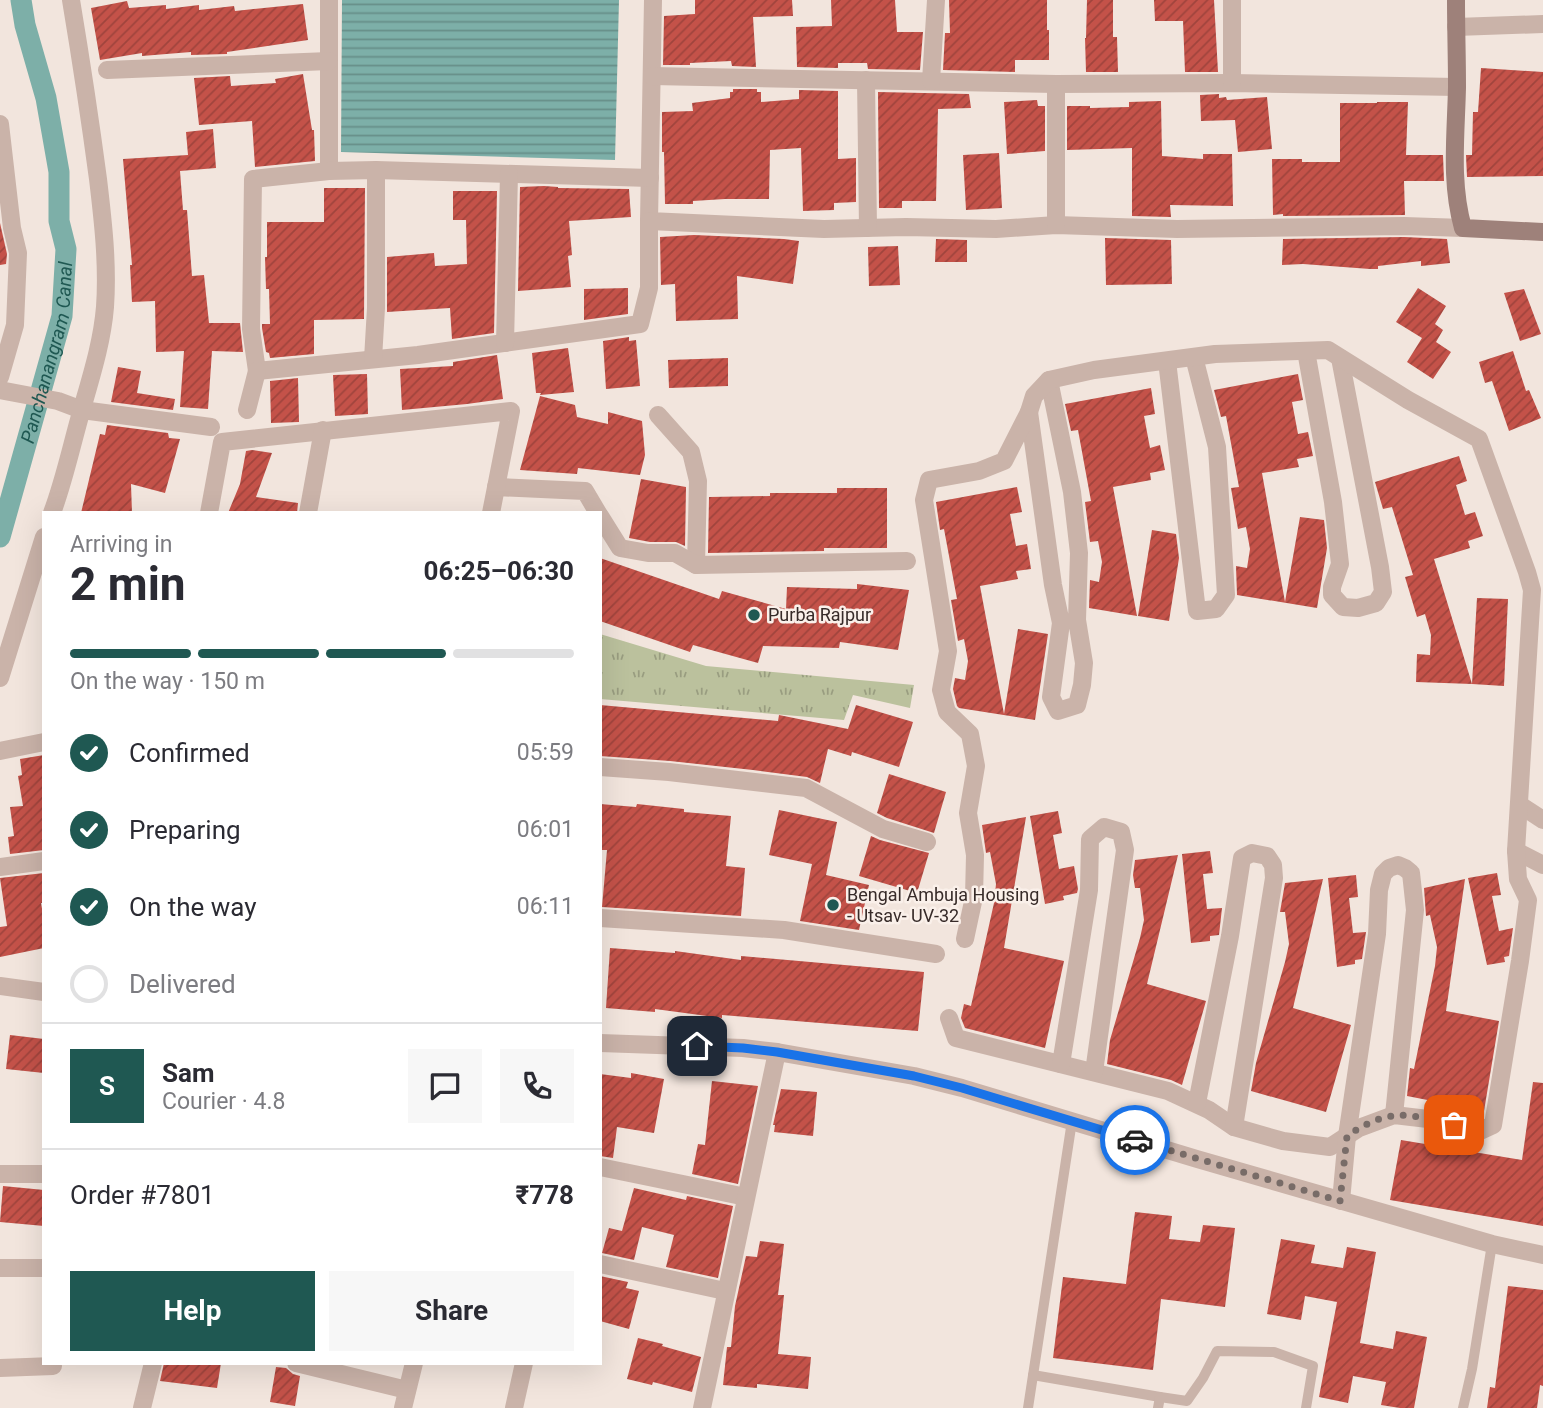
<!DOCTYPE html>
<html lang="en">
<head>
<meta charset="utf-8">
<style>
  body { margin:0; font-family:Roboto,sans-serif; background:#f7f7f7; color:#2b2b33; height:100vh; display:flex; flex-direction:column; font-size:26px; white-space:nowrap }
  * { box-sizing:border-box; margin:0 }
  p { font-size:23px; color:#7c7c81 }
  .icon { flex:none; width:38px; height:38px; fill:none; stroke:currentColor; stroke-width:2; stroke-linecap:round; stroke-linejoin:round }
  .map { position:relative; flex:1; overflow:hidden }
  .sheet { position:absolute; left:42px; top:511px; width:560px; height:854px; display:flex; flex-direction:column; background:#fff; border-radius:0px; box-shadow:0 7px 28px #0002 }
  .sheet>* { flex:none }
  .pin { position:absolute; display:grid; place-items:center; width:60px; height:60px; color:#fff; margin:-30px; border-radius:14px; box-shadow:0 4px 10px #0006 }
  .courier { position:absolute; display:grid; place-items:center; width:70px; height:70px; margin:-35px; border:5px solid #1a73e8; border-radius:50%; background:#fff; color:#222; box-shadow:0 2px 9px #0007 }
  .headline em { font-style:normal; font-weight:700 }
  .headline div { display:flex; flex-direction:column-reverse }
  .headline { display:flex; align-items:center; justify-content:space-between; height:119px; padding:0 28px }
  h1 { font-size:46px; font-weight:700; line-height:52px }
  .bar { display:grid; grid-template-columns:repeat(4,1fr); gap:10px 7px; align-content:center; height:84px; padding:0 28px }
  .bar i { height:9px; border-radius:5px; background:#e1e1e2 }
  .bar .current { background:#1f5852 }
  .bar p { grid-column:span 4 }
  .line { display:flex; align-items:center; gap:18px; padding:0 28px; border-top:2px solid #e1e1e2 }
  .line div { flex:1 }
  .round { display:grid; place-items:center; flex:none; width:74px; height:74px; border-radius:0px; background:#f7f7f7 }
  ol { padding:0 28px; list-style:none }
  li { display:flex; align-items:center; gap:21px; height:77px }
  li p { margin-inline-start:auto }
  li .icon { padding:7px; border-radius:50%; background:#1f5852; color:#fff; stroke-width:4 }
  li:last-child { color:#7c7c81 }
  li i { width:38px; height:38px; border:4px solid #e1e1e2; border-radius:50% }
  .cta { display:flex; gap:14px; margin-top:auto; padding:14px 28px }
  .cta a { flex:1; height:80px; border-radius:0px; background:#1f5852; color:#fff; font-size:28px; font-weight:700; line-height:80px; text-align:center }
  .cta a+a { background:#f7f7f7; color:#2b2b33 }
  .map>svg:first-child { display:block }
</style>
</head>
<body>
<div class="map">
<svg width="1543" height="1408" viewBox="0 0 1543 1408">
  <defs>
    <pattern id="grass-tufts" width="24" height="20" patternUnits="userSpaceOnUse" patternTransform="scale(1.75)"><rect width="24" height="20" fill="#bbc19d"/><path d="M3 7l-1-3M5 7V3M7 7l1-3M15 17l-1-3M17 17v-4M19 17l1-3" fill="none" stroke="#999d80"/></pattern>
    <pattern id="water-rules" width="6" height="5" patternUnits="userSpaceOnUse" patternTransform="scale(1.75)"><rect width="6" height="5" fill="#7dafa8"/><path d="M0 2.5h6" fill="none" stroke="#678f89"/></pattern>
    <pattern id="building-hatch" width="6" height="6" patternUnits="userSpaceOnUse" patternTransform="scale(1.75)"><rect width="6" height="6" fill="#c45249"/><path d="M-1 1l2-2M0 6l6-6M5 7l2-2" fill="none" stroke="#a0443d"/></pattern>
  </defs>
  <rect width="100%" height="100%" fill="#f2e5dd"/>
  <polygon fill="url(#grass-tufts)" points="600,634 706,666 914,685 910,708 853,695 844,720 600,699"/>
  <polygon fill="url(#water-rules)" points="342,0 619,0 615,160 341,152"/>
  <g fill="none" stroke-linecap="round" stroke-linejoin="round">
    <path stroke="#7dafa8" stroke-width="21" id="s1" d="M 0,537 L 62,316 L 66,249 L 59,221 L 59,172 L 46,98 L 25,25 L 21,0"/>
  </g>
  <g fill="url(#building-hatch)">
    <polygon points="695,0 792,0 793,16 753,17 756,67 732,66 731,61 690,63 690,65 663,65 664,16 695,14"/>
    <polygon points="831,0 895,0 897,32 923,32 920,70 868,69 867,63 838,63 838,68 797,67 796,27 832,26"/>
    <polygon points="949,0 1047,0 1047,30 1049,30 1049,60 1015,60 1015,72 943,70 945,33 950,33"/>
    <polygon points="1087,0 1113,0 1113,37 1117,37 1118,72 1086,72 1085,38 1086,38"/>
    <polygon points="1154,0 1214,0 1218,72 1185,72 1183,21 1155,21"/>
    <polygon points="127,1 129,8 166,5 166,9 199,5 199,10 234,6 235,11 303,4 308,40 227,52 227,54 191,55 191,52 142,56 142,53 100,60 91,8"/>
    <polygon points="1481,68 1543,72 1543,176 1467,177 1466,155 1472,155 1473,112 1478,112"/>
    <polygon points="303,74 312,130 314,130 315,161 255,167 252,121 199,125 194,78 230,76 231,86 276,83 275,79"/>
    <polygon points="733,89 757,89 757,92 761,92 761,102 799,99 799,90 838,91 838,159 856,158 856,202 834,203 834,210 803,211 801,148 770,150 769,199 725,199 693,201 693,204 665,204 664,152 662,152 662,112 693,111 692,103 730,98 730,92 733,92"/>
    <polygon points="878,92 969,94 971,108 938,109 936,201 902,201 902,208 879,208"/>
    <polygon points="1219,94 1219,98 1226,97 1227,100 1267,97 1272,149 1238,152 1235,120 1201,121 1200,95"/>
    <polygon points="1037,100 1038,106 1045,106 1045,151 1007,154 1004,102"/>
    <polygon points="1161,101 1162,156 1203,159 1203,154 1232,154 1233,206 1170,205 1171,217 1132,216 1132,148 1067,150 1067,106 1090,106 1090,108 1129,107 1129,102"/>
    <polygon points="1377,102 1408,102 1406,155 1443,155 1444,181 1404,181 1405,215 1283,216 1283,214 1273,215 1272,159 1302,159 1302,162 1340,162 1340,103 1377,103"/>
    <polygon points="213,129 216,168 180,171 183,210 187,210 192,276 204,275 209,323 240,323 243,352 212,351 208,409 180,407 184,351 156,352 155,301 132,302 130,265 132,265 123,159 188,155 186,132"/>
    <polygon points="999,153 1002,208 966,210 963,155"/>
    <polygon points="544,186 558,187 558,188 629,189 631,217 569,221 572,255 568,256 571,287 518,291 520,187"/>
    <polygon points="324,188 365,188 364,319 314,320 314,354 270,358 269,353 266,352 262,328 262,324 270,324 269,289 266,289 265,257 267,257 267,222 324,222"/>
    <polygon points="453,191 497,191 494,333 452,339 450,308 387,312 387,257 434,253 435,266 467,264 466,220 453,220"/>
    <polygon points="0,223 7,254 6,264 0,265"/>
    <polygon points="694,235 784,239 799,241 793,284 737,276 738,319 676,321 675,284 661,285 660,237"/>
    <polygon points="1404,237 1447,239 1450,263 1421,266 1421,261 1378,266 1378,269 1370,269 1303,264 1282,265 1283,239"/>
    <polygon points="1105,238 1171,240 1172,284 1106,285"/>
    <polygon points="936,239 967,240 967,262 935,262"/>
    <polygon points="898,246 900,285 869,286 868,247"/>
    <polygon points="628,288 628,314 584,320 584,289"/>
    <polygon points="1418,288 1446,306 1435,324 1443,330 1436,342 1451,352 1433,379 1407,362 1422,338 1396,322"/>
    <polygon points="1524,289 1541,334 1520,341 1504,293"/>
    <polygon points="629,337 629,341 636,340 640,386 606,389 603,341"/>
    <polygon points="568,348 574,392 540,395 541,393 536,393 532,353"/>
    <polygon points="1513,351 1526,391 1529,390 1541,418 1509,431 1492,381 1485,383 1479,362"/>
    <polygon points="497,355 503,399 467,404 402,410 400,369 453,366 453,362"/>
    <polygon points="728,358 728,386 669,388 668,360"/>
    <polygon points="118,367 141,371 137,393 175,399 173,410 111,402"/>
    <polygon points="367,374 368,414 335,416 333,375"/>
    <polygon points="1298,374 1303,400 1292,402 1298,434 1308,432 1313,456 1297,459 1299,467 1262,473 1285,602 1300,517 1324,520 1327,548 1317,608 1237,595 1236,566 1247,568 1250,549 1246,527 1238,529 1231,488 1239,487 1226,416 1221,417 1214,390"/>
    <polygon points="298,378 299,422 271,423 270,381"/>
    <polygon points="1151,388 1155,414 1144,416 1150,448 1160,445 1165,470 1150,473 1151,480 1113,487 1137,616 1089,608 1090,580 1099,582 1102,562 1098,541 1090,542 1085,502 1091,501 1078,430 1071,431 1065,404"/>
    <polygon points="540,396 575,405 577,417 608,424 608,412 642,421 645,455 640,475 578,468 577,474 520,470"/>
    <polygon points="107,425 168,433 169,438 180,439 165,493 131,484 132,513 81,513 100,434 105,435"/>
    <polygon points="252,450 272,453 256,497 298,503 297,513 228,513 240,484 246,451"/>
    <polygon points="1459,456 1467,481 1456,485 1465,515 1475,512 1483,536 1468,541 1470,548 1434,559 1472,684 1416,682 1417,654 1430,655 1431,635 1425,614 1417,617 1405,577 1413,575 1392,507 1383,509 1375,482"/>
    <polygon points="641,479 686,487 685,546 676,542 650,542 629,538"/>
    <polygon points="1017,487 1022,512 1010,514 1016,546 1027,544 1031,569 1016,571 1018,579 980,586 1004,714 1018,629 1048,634 1035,720 959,708 957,706 953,689 955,678 965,680 968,661 964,639 958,641 951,600 957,599 944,529 940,530 936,502"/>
    <polygon points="837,488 887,488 887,548 824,548 824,551 708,553 709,497 770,496 770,493 837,493"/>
    <polygon points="1152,530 1176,534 1179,558 1169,621 1138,616"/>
    <polygon points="600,558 719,599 722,591 786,609 787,587 857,589 857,584 909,590 898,650 840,642 839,648 763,646 758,663 693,645 690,652 600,621"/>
    <polygon points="1477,598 1508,599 1504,686 1472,684"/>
    <polygon points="600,705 778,721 779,715 848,729 856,705 913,722 899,767 852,752 851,756 828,749 820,783 807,777 753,770 670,761 600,756"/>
    <polygon points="44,755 44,850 10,854 8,837 14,836 10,807 23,806 18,776 22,775 20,759"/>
    <polygon points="889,774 946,792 934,833 887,818 877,813"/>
    <polygon points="600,804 636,807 637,804 684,809 684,812 731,816 726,866 745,868 741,916 602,907 607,850 600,850"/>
    <polygon points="779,810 837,822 826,875 869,885 859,930 800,921 812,864 769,855"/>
    <polygon points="1058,811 1062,833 1053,835 1059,869 1074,866 1078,889 1077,893 1063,896 1064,900 1045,904 1030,816"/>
    <polygon points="1026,817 1004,948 1064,961 1045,1048 965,1028 961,1018 964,1004 971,1006 994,903 996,884 990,852 986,853 982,825"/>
    <polygon points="871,836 880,840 929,853 917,893 859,876"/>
    <polygon points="1210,851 1213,873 1203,874 1207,909 1222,908 1219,935 1210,936 1210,941 1191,943 1182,854"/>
    <polygon points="1178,855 1147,984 1206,1001 1182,1085 1171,1080 1107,1064 1110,1040 1140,938 1144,920 1140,888 1135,888 1133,875 1135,860"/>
    <polygon points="44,873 44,903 41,903 44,920 44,948 0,957 0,927 7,926 0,878"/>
    <polygon points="1497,873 1501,895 1492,896 1499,931 1513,928 1509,956 1504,957 1505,962 1487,965 1468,878"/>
    <polygon points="1356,875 1358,897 1349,898 1353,933 1366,932 1362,959 1355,960 1355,964 1337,967 1328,878"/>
    <polygon points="1323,879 1293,1008 1351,1025 1326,1112 1251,1091 1256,1063 1285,962 1289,944 1285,912 1280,912 1285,883"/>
    <polygon points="1465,879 1446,1011 1499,1021 1484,1111 1407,1096 1410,1068 1414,1069 1435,966 1437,947 1430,915 1426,916 1424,888"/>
    <polygon points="610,948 675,953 675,951 741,960 741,956 924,972 918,1031 722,1015 722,1018 655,1009 655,1012 606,1008"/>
    <polygon points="10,1035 44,1039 44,1073 6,1069"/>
    <polygon points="631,1073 664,1079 654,1133 617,1127 613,1158 600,1156 600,1074 631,1078"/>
    <polygon points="712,1081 758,1086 738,1184 692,1174 698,1144 705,1145"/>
    <polygon points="1533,1082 1543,1083 1543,1226 1390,1200 1401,1140 1522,1160"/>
    <polygon points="781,1089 817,1092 813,1136 774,1132 775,1125 773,1125"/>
    <polygon points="3,1186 44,1190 44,1226 0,1222"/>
    <polygon points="634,1188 686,1200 687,1196 733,1206 718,1278 666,1267 674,1235 642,1227 634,1260 602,1253 609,1228 622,1231"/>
    <polygon points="1135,1212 1172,1216 1169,1239 1200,1242 1203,1225 1235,1228 1225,1307 1161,1299 1153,1370 1053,1358 1063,1277 1126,1284"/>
    <polygon points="1281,1239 1315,1245 1311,1263 1343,1268 1347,1247 1376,1252 1360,1343 1393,1349 1396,1331 1427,1337 1414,1408 1400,1408 1381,1405 1386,1382 1353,1376 1348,1403 1319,1397 1337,1302 1305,1296 1301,1320 1267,1314"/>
    <polygon points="760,1241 784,1244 778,1295 784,1295 778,1354 811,1357 808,1389 757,1384 757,1388 723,1385 727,1347 731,1347 735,1306 746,1256 757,1257"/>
    <polygon points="600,1276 628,1282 626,1288 639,1291 629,1329 600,1321"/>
    <polygon points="1508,1286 1543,1290 1543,1386 1540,1385 1537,1408 1487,1408 1490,1387 1495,1388"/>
    <polygon points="638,1338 663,1344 662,1346 701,1357 692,1392 653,1382 652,1385 627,1379"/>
    <polygon points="164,1363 221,1363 217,1388 160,1381"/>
    <polygon points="276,1367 286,1368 293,1374 300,1376 295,1406 270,1402"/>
  </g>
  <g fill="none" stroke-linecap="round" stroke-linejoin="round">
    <g stroke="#cab3a9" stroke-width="10">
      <polyline points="1033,1375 1160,1397"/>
      <polyline points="1028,1408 1072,1121"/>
      <polyline points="1158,1408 1160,1397 1187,1401 1203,1378 1217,1351 1274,1352 1313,1366 1306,1408"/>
      <polyline points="1463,1408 1472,1369 1492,1244"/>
    </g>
    <g stroke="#cab3a9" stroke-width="18">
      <polyline points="329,0 329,171"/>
      <polyline points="653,0 649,221 824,229 906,227 996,229 1056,225 1177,229 1404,226 1463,228"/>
      <polyline points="1456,27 1543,24"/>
      <polyline points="107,70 329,61"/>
      <polyline points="652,76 1056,84 1232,83 1457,87"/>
      <polyline points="866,80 868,228"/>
      <polyline points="931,81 936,0"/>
      <polyline points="1232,83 1232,0"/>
      <polyline points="1056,84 1056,225"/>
      <polyline points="0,124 12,228 18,253 15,325 0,377"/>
      <polyline points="649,221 649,288 640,324 418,355 257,371 251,329 253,179 329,171 376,170 650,178"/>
      <polyline points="505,343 509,174"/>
      <polyline points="1306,351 1333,502 1340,564 1332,587 1332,595 1343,607 1358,608 1376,603 1383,592 1380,567 1340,358"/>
      <polyline points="373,359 376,308 376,170"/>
      <polyline points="1167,361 1197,611 1216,609 1226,595 1217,447 1194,357"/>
      <polyline points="0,390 58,401 82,410 211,427"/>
      <polyline points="247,410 257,371"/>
      <polyline points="1029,412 1053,585 1061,623 1051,697 1058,711 1077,705 1082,685 1084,663 1077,620 1079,553 1072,492 1049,380"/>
      <polyline points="658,415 691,452 698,481 696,565"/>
      <polyline points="496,487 585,491 598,513"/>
      <path d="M 52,513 C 64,481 71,448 80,416 C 90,380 102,344 105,307 C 108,264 103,221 98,179 C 90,119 81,60 71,0"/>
      <polyline points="209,513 222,442 511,411 491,513"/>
      <polyline points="308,513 323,430"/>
      <polyline points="600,516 620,548 648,553 675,553 696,565 907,561"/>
      <polyline points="0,678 44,537"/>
      <polyline points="0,751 44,742"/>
      <polyline points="600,767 669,772 806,788 883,829 927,842"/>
      <polyline points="1520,805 1543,820"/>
      <polyline points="1516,851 1543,865"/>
      <polyline points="0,867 44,861"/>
      <polyline points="600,918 784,930 936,954"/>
      <polyline points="0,986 44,992"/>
      <polyline points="949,1018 956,1038 1168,1091 1209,1110 1234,1127 1283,1141 1330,1147 1359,1128 1394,1115 1428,1119 1480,1131 1493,1125 1520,961 1528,900 1518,879 1516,851 1532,590 1527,572 1479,439 1408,400 1328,350 1215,354 1094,370 1049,380 1034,396 1029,412 1004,461 979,471 929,480 924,500 948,651 941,690 947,712 970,734 976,766 968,813 975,855 974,897 965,939"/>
      <polyline points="600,1043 743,1048 777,1052 914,1076 962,1088 1197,1159 1492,1244 1543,1255"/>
      <polyline points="1061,1064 1089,890 1090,839 1104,827 1121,832 1125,850 1094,1072"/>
      <polyline points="1197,1103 1230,936 1242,858 1252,853 1267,856 1273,865 1274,878 1234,1127"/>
      <polyline points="600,1167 746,1197"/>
      <polyline points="0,1174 44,1174"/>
      <polyline points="1341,1201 1347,1136 1377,934 1379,890 1383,874 1389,868 1398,865 1405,868 1411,873 1415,910 1394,1115"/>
      <polyline points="600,1264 725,1291"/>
      <polyline points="0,1268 44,1268"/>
      <polyline points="296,1363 407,1390"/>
      <polyline points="0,1368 53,1366"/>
      <polyline points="142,1408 153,1363"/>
      <polyline points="403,1408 414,1363"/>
      <polyline points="514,1408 524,1363"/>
      <polyline points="702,1408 777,1052"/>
    </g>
    <path stroke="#9e817a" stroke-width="18" d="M 1456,0 C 1456,29 1457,58 1457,87 C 1456,135 1450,182 1463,228 L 1543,232"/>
  </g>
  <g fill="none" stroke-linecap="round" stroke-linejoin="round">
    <path stroke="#786c68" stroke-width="7" stroke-dasharray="0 12.6" d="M 1135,1140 L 1340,1201 L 1347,1136 C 1360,1127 1376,1118 1393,1116 C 1409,1113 1438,1121 1454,1125"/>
    <polyline stroke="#1a73e8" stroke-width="9" points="697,1046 743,1048 777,1052 914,1076 962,1088 1135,1140"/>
  </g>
  <g fill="#1f5852" stroke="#faf0ea" stroke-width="2.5">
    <circle cx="754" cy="615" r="7"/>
    <circle cx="833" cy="905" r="7"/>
  </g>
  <g text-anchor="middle" stroke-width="5" stroke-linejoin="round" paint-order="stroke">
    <g font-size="18" fill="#372b29" stroke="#faf0ea" text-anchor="start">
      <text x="768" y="621">Purba Rajpur</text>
      <text x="847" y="901">Bengal Ambuja Housing<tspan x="847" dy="21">- Utsav- UV-32</tspan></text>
    </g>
    <g font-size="19" font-style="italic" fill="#1f5852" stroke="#faf0ea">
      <text dy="7" stroke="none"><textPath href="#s1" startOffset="191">Panchanangram Canal</textPath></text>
    </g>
  </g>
</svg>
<div class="pin" style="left:1454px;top:1125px;background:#ea580c"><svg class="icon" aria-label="bag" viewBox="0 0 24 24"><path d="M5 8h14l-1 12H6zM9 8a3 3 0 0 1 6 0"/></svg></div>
<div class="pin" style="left:697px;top:1046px;background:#1f2937"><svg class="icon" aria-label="home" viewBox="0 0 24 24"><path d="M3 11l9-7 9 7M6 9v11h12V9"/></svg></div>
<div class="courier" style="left:1135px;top:1140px"><svg class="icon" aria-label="car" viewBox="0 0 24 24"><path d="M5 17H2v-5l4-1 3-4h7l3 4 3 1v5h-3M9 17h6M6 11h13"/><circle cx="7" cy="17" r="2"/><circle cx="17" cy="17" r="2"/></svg></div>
<section class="sheet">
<div class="headline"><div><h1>2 min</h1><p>Arriving in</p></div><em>06:25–06:30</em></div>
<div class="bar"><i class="current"></i><i class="current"></i><i class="current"></i><i></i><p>On the way · 150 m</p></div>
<ol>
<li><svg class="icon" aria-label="check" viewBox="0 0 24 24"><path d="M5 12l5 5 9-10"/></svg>Confirmed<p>05:59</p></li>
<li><svg class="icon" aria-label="check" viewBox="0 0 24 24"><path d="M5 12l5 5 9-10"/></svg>Preparing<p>06:01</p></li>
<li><svg class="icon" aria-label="check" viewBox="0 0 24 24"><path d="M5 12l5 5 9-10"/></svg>On the way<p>06:11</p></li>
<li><i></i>Delivered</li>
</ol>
<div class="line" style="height:126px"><b class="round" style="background:#1f5852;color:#fff">S</b><div><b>Sam</b><p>Courier · 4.8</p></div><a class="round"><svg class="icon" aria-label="chat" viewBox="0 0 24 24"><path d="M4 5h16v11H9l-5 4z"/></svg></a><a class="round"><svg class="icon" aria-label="phone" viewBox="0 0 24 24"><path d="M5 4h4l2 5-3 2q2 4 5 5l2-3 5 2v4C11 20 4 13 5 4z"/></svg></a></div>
<div class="line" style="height:91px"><div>Order #7801</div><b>₹778</b></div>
<div class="cta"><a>Help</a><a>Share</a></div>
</section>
</div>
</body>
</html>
